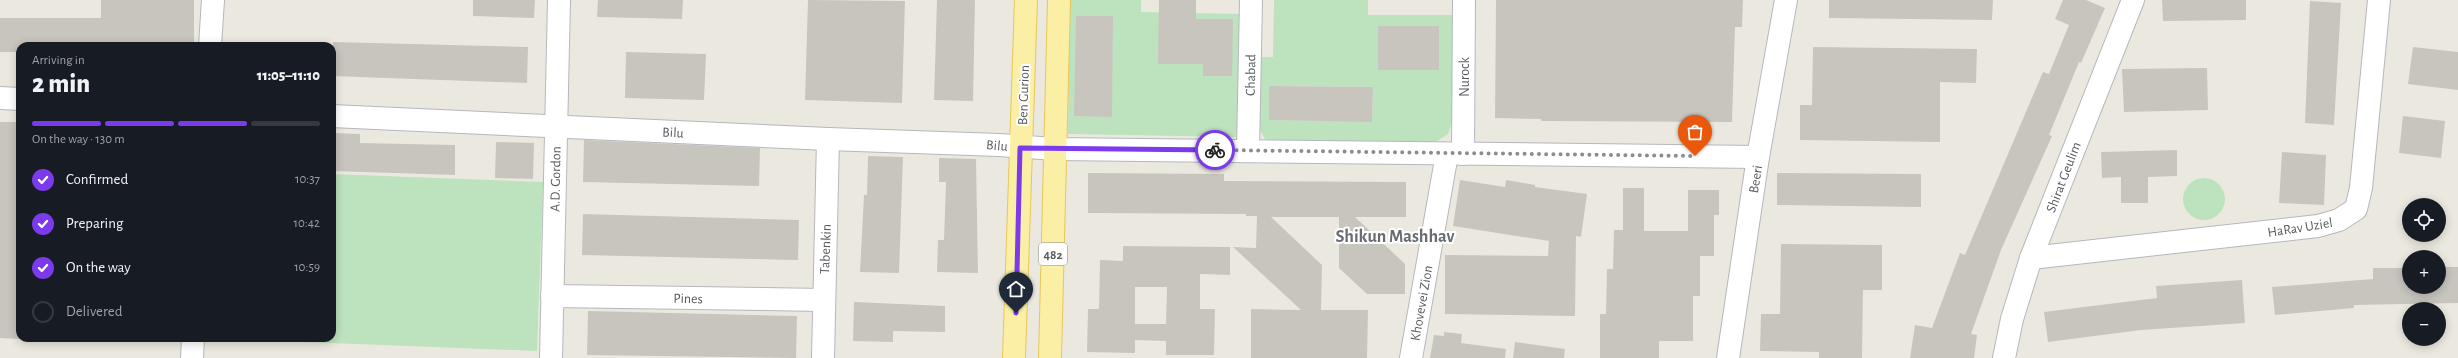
<!DOCTYPE html>
<html lang="en">
<head>
<meta charset="utf-8">
<style>
  body { margin:0; font-family:"Alegreya Sans",sans-serif; background:#242831; color:#f1f3f6; height:100vh; display:flex; flex-direction:column; font-size:15px; white-space:nowrap }
  * { box-sizing:border-box; margin:0 }
  p { font-size:13px; color:#9ea1a6 }
  .icon { flex:none; width:22px; height:22px; fill:none; stroke:currentColor; stroke-width:2; stroke-linecap:round; stroke-linejoin:round }
  .map { position:relative; flex:1; overflow:hidden }
  .side { position:absolute; left:16px; top:42px; width:320px; height:300px; display:flex; flex-direction:column; background:#171b24; border-radius:12px; box-shadow:0 2px 10px #0003 }
  .side>* { flex:none }
  .tools { position:absolute; left:2402px; top:198px; display:grid; gap:8px }
  .tools a { display:grid; place-items:center; width:44px; height:44px; border-radius:50%; background:#171b24; box-shadow:0 2px 10px #0003; font-size:20px }
  .pin { position:absolute; display:grid; place-items:center; width:34px; height:34px; color:#fff; margin:-41px -17px; border-radius:50% 50% 50% 0; rotate:-45deg; box-shadow:0 0 4px #0007 }
  .pin .icon { rotate:45deg }
  .courier { position:absolute; display:grid; place-items:center; width:40px; height:40px; margin:-20px; border:3px solid #7c3aed; border-radius:50%; background:#fff; color:#222; box-shadow:0 1px 5px #0007 }
  .head em { font-style:normal; font-weight:800 }
  .head div { display:flex; flex-direction:column-reverse }
  .head { display:flex; align-items:center; justify-content:space-between; height:68px; padding:0 16px }
  h1 { font-size:26px; font-weight:800; line-height:30px }
  .bar { display:grid; grid-template-columns:repeat(4,1fr); gap:6px 4px; align-content:center; height:48px; padding:0 16px }
  .bar i { height:5px; border-radius:3px; background:#363941 }
  .bar .selected { background:#7c3aed }
  .bar p { grid-column:span 4 }
  ol { padding:0 16px; list-style:none }
  li { display:flex; align-items:center; gap:12px; height:44px }
  li p { margin-inline-start:auto }
  li .icon { padding:4px; border-radius:50%; background:#7c3aed; color:#fff; stroke-width:4 }
  li:last-child { color:#9ea1a6 }
  li i { width:22px; height:22px; border:2px solid #363941; border-radius:50% }
  .map>svg:first-child { display:block }
</style>
</head>
<body>
<div class="map">
<svg width="2458" height="358" viewBox="0 0 2458 358">
  <rect width="100%" height="100%" fill="#ebe9df"/>
  <g fill="#bde2be" fill-rule="evenodd">
    <polygon points="1070,0 1141,0 1141,12 1240,14 1238,137 1068,134"/>
    <path d="M 1274,0 L 1368,0 L 1368,15 L 1455,15 L 1453,118 L 1448,134 L 1434,143 L 1272,141 L 1265,139 L 1258,127 L 1259,57 L 1273,57 ZM 1379,26 L 1439,26 L 1439,70 L 1378,70 ZM 1269,86 L 1373,87 L 1372,121 L 1269,120 Z"/>
    <polygon points="332,174 543,182 537,351 203,338 332,338"/>
    <circle cx="2204" cy="199" r="21"/>
  </g>
  <g fill="#c8c5bf" fill-rule="evenodd">
    <polygon points="101,0 194,0 194,46 20,46 20,52 0,52 0,18 101,18"/>
    <polygon points="473,0 535,0 534,18 473,16"/>
    <polygon points="598,0 683,0 682,19 597,17"/>
    <polygon points="808,0 905,1 902,103 805,100"/>
    <polygon points="937,0 975,0 973,101 934,100"/>
    <polygon points="1159,0 1196,0 1196,19 1233,19 1232,76 1203,76 1203,64 1158,64"/>
    <polygon points="1496,0 1743,0 1742,27 1735,27 1732,122 1541,121 1541,119 1495,118"/>
    <polygon points="1829,0 1993,0 1992,20 1829,18"/>
    <polygon points="2063,0 2086,0 2105,8 2081,63 2079,62 2049,135 2052,136 2001,250 1971,334 1977,335 1974,358 1910,358 1915,325 1932,328 1960,253 1965,255 2043,72 2049,74 2069,25 2055,19"/>
    <polygon points="2162,0 2246,0 2246,20 2163,21"/>
    <polygon points="2310,1 2341,3 2334,125 2305,123"/>
    <polygon points="1076,16 1113,16 1112,117 1074,116"/>
    <rect x="1378" y="26" width="61" height="44"/>
    <polygon points="333,42 528,47 527,83 332,76"/>
    <polygon points="1813,47 1977,49 1976,83 1940,82 1940,142 1800,140 1800,105 1812,105"/>
    <polygon points="2413,47 2458,52 2458,90 2408,84"/>
    <polygon points="626,52 706,54 704,100 625,98"/>
    <polygon points="2207,68 2208,110 2124,112 2122,69"/>
    <polygon points="1269,86 1373,87 1372,122 1269,120"/>
    <polygon points="2403,116 2445,121 2441,158 2399,153"/>
    <polygon points="0,122 20,122 20,339 0,338"/>
    <polygon points="332,133 360,134 360,143 455,145 455,175 332,171"/>
    <polygon points="584,140 760,148 759,186 583,182"/>
    <polygon points="496,142 534,143 533,179 495,178"/>
    <polygon points="2177,150 2177,176 2148,177 2148,203 2121,203 2121,177 2102,178 2101,152"/>
    <polygon points="2282,152 2326,155 2324,205 2279,203"/>
    <polygon points="868,156 903,157 899,273 860,272 864,195 867,195"/>
    <polygon points="939,158 976,159 978,273 937,272 938,240 944,240 946,182 939,182"/>
    <polygon points="1088,173 1224,174 1224,181 1406,182 1406,217 1355,217 1405,264 1405,294 1367,294 1339,268 1339,217 1271,217 1322,265 1321,310 1368,310 1367,358 1251,358 1251,309 1301,310 1233,247 1256,248 1257,216 1246,216 1246,214 1088,213"/>
    <polygon points="1777,173 1921,174 1921,207 1777,205"/>
    <polygon points="1460,180 1505,187 1506,180 1535,185 1535,187 1587,194 1581,237 1576,236 1575,316 1445,314 1445,255 1548,256 1549,241 1453,226"/>
    <polygon points="1623,188 1644,188 1644,231 1688,231 1688,190 1719,190 1719,215 1714,215 1714,256 1700,256 1700,296 1693,296 1693,341 1659,341 1659,358 1600,358 1600,314 1606,314 1607,269 1613,269 1614,230 1623,230"/>
    <polygon points="583,214 799,220 798,260 582,255"/>
    <polygon points="1781,244 1882,245 1882,290 1863,290 1862,358 1819,358 1819,352 1760,351 1761,314 1780,314"/>
    <path d="M 1123,246 L 1230,247 L 1230,275 L 1200,274 L 1200,309 L 1215,309 L 1214,355 L 1166,355 L 1166,341 L 1135,340 L 1135,353 L 1087,352 L 1088,309 L 1099,309 L 1100,260 L 1123,261 ZM 1135,287 L 1167,287 L 1166,324 L 1135,324 Z"/>
    <polygon points="2439,267 2458,267 2458,303 2354,305 2354,308 2275,315 2272,287 2373,279 2373,268 2409,268 2409,287 2439,287"/>
    <polygon points="2242,280 2245,323 2141,330 2048,342 2044,312 2157,298 2156,286"/>
    <polygon points="854,302 945,306 945,332 893,331 893,342 853,341"/>
    <polygon points="588,311 797,316 796,358 587,355"/>
    <polygon points="1444,332 1462,334 1461,343 1506,349 1505,358 1430,358 1434,335 1444,336"/>
    <polygon points="1515,342 1565,349 1564,358 1513,358"/>
  </g>
  <g fill="none" stroke-linecap="round" stroke-linejoin="round">
    <defs>
      <g id="minor">
        <polyline points="210,46 213,0"/>
        <polyline points="0,98 20,99"/>
        <polyline points="332,116 828,139 999,145 1055,149 1758,157"/>
        <polyline points="1248,150 1251,0"/>
        <polyline points="1463,154 1464,0"/>
        <polyline points="2031,258 2318,226 2339,220 2356,209 2361,188 2379,0"/>
        <polyline points="552,296 824,300"/>
        <polyline points="192,358 193,338"/>
        <polyline points="551,358 559,0"/>
        <polyline points="823,358 828,139"/>
        <polyline points="1411,358 1447,154"/>
        <polyline points="1728,358 1758,157 1786,0"/>
        <polyline points="2004,358 2012,319 2031,258 2133,0"/>
      </g>
      <g id="primary">
        <polyline points="1014,358 1026,0"/>
        <polyline points="1050,358 1059,0"/>
      </g>
    </defs>
    <use href="#minor" stroke="#b5b7bc" stroke-width="24"/>
    <use href="#primary" stroke="#e8c65b" stroke-width="24"/>
    <use href="#minor" stroke="#fff" stroke-width="22"/>
    <use href="#primary" stroke="#faefa5" stroke-width="22"/>
  </g>
  <g fill="none" stroke-linecap="round" stroke-linejoin="round">
    <polyline stroke="#8b8d8c" stroke-width="4" stroke-dasharray="0 7.2" points="1215,150 1695,156"/>
    <polyline stroke="#7c3aed" stroke-width="5" points="1016,313 1020,148 1215,150"/>
  </g>
  <g text-anchor="middle" stroke-width="4" stroke-linejoin="round" paint-order="stroke">
    <rect fill="#fff" stroke="#8a8c90" stroke-width="1" x="1039" y="243" width="28" height="22" rx="3"/>
    <g font-size="13" font-weight="bold" fill="#585b60">
      <text x="1053" y="259">482</text>
    </g>
    <g font-size="14" fill="#585b60" stroke="#fff">
      <text transform="translate(1250 75) rotate(-89)" y="5">Chabad</text>
      <text transform="translate(1464 77) rotate(-90)" y="5">Nurock</text>
      <text transform="translate(1023 95) rotate(-88)" y="5">Ben Gurion</text>
      <text transform="translate(673 132) rotate(3)" y="5">Bilu</text>
      <text transform="translate(997 145) rotate(5)" y="5">Bilu</text>
      <text transform="translate(2063 177) rotate(-69)" y="5">Shirat Geulim</text>
      <text transform="translate(555 179) rotate(-89)" y="5">A.D. Gordon</text>
      <text transform="translate(1755 179) rotate(-81)" y="5">Beeri</text>
      <text transform="translate(2300 227) rotate(-9)" y="5">HaRav Uziel</text>
      <text transform="translate(825 249) rotate(-88)" y="5">Tabenkin</text>
      <text transform="translate(688 298) rotate(1)" y="5">Pines</text>
      <text transform="translate(1421 303) rotate(-80)" y="5">Khovevei Zion</text>
    </g>
    <g font-size="18" font-weight="bold" fill="#696d72" stroke="#fff">
      <text x="1395" y="242">Shikun Mashhav</text>
    </g>
  </g>
</svg>
<div class="tools">
<a><svg class="icon" aria-label="locate" viewBox="0 0 24 24"><circle cx="12" cy="12" r="6"/><path d="M12 2v4M12 18v4M2 12h4M18 12h4"/></svg></a>
<a>+</a>
<a>−</a>
</div>
<div class="pin" style="left:1695px;top:156px;background:#ea580c"><svg class="icon" aria-label="bag" viewBox="0 0 24 24"><path d="M5 8h14l-1 12H6zM9 8a3 3 0 0 1 6 0"/></svg></div>
<div class="pin" style="left:1016px;top:313px;background:#1f2937"><svg class="icon" aria-label="home" viewBox="0 0 24 24"><path d="M3 11l9-7 9 7M6 9v11h12V9"/></svg></div>
<div class="courier" style="left:1215px;top:150px"><svg class="icon" aria-label="bike" viewBox="0 0 24 24"><circle cx="6" cy="16" r="4"/><circle cx="18" cy="16" r="4"/><path d="M6 16l4-8h5l3 8M10 8l3 8H6M13 5h3"/></svg></div>
<section class="side">
<div class="head"><div><h1>2 min</h1><p>Arriving in</p></div><em>11:05–11:10</em></div>
<div class="bar"><i class="selected"></i><i class="selected"></i><i class="selected"></i><i></i><p>On the way · 130 m</p></div>
<ol>
<li><svg class="icon" aria-label="check" viewBox="0 0 24 24"><path d="M5 12l5 5 9-10"/></svg>Confirmed<p>10:37</p></li>
<li><svg class="icon" aria-label="check" viewBox="0 0 24 24"><path d="M5 12l5 5 9-10"/></svg>Preparing<p>10:42</p></li>
<li><svg class="icon" aria-label="check" viewBox="0 0 24 24"><path d="M5 12l5 5 9-10"/></svg>On the way<p>10:59</p></li>
<li><i></i>Delivered</li>
</ol>
</section>
</div>
</body>
</html>
